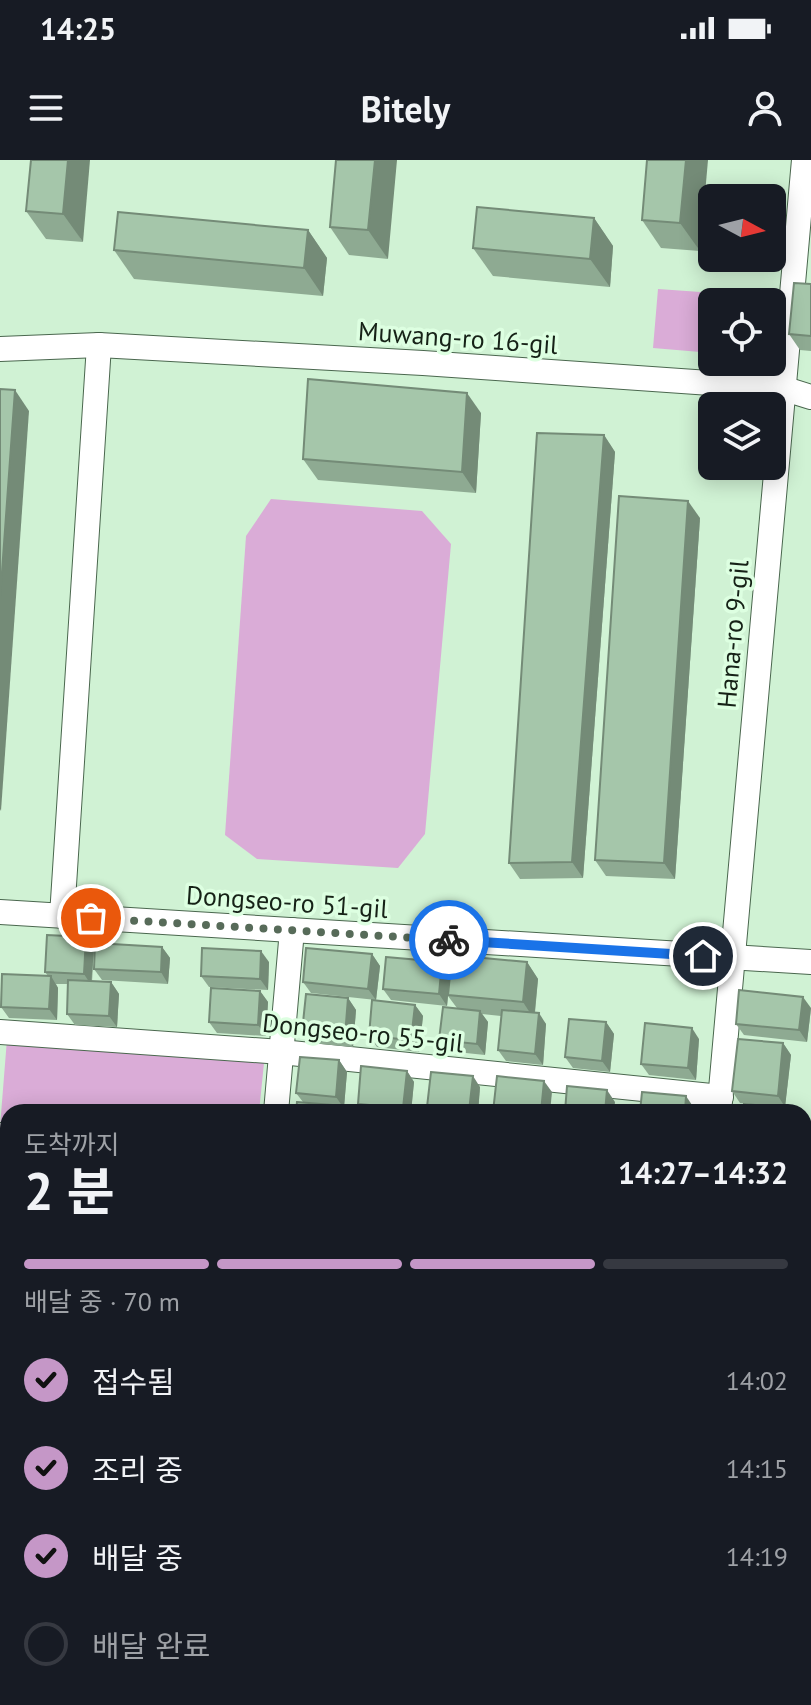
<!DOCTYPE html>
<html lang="ko">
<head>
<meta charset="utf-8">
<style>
  body { margin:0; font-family:"PT Sans","Noto Sans KR",sans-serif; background:#242831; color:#f1f3f6; height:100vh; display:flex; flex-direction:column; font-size:30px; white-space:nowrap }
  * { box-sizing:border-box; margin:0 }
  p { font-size:26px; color:#9ea1a6 }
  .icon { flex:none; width:44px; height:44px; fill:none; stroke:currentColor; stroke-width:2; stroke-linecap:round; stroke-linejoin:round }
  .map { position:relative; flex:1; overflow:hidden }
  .sheet { position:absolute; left:0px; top:944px; width:812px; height:602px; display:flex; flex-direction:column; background:#171b24; border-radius:24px 24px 0 0; box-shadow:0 4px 20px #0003 }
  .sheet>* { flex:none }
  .needle { width:52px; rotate:97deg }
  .fabs { position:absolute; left:698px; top:24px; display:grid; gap:16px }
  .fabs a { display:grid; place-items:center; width:88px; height:88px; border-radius:12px; background:#171b24; box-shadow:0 4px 20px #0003; font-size:40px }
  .pin { position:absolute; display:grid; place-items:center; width:68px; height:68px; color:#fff; margin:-34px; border:4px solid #fff; border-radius:50%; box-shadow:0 2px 8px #0007 }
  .courier { position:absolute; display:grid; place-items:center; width:80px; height:80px; margin:-40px; border:6px solid #1a73e8; border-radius:50%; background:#fff; color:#222; box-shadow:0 2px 10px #0007 }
  .head em { font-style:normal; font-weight:700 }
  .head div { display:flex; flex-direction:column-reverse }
  .head { display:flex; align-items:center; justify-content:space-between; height:136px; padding:0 24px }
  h1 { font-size:52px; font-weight:700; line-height:60px }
  .bar { display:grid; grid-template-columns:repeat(4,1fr); gap:12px 8px; align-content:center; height:96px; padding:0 24px }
  .bar i { height:10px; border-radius:6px; background:#363941 }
  .bar .current { background:#c597c7 }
  .bar p { grid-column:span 4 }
  ol { padding:0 24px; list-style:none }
  li { display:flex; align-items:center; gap:24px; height:88px }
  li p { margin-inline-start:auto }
  li .icon { padding:8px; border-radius:50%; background:#c597c7; color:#111; stroke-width:4 }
  li:last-child { color:#9ea1a6 }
  li i { width:44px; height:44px; border:4px solid #363941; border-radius:50% }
  .status { display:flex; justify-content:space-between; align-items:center; height:56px; padding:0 40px; background:#171b24; direction:ltr }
  .status svg { height:22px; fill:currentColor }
  header { display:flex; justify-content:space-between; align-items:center; height:104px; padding:0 24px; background:#171b24; font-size:36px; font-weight:700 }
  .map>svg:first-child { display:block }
</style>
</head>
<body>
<div class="status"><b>14:25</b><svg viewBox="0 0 49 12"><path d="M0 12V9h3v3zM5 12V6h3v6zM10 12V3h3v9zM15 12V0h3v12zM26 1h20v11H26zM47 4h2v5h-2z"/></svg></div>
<header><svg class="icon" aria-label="menu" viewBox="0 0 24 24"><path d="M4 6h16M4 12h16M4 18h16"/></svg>Bitely<svg class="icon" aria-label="person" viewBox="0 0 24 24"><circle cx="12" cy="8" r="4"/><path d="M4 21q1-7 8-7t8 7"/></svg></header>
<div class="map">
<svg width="811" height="1545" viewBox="0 0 811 1545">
  <rect width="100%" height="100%" fill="#d0f2d4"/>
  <g fill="#daacd7">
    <polygon points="658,129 771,137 771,142 712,142 712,193 653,188"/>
    <polygon points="271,339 422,351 451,384 425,674 398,708 257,699 225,675 246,376"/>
    <polygon points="7,879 264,903 259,952 8,952 8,967 0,967"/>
  </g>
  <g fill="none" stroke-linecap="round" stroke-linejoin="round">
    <defs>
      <polyline id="lane" points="441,1538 525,1545"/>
      <g id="street">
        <polyline points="0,189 99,185 423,203 782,228 811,237"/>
        <polyline points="0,752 811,802"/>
        <polyline points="62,756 99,185"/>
        <polyline points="0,872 281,892 721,937"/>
        <polyline points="276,952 292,770"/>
        <polyline points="719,952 804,0"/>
        <polyline points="0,975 8,976"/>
        <polyline points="804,1093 811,1017"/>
        <polyline points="0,1205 8,1206"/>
        <polyline points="804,1283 811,1284"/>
        <polyline points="661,1545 662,1538"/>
        <polyline points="761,1545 761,1538"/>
      </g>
    </defs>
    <use href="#lane" stroke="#4a674e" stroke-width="14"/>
    <use href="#street" stroke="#4a674e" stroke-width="26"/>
    <use href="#lane" stroke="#fff" stroke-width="12"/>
    <use href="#street" stroke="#fff" stroke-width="24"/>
  </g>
  <g fill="#8eaa92">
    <polygon points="31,0 83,82 46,79 26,51"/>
    <polygon points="336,0 388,99 349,95 330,67"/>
    <polygon points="647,0 700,91 661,88 642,60"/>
    <polygon points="594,58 613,86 610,127 493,116 473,88"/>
    <polygon points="308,70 327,98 323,136 134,119 114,90"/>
    <polygon points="811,124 811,191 800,190 789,174"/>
    <polygon points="481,253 476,333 318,320 303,299"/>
    <polygon points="604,275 615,292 583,718 520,719 509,703"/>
    <polygon points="700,358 675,719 606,716 595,700"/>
    <polygon points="86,777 94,789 92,822 111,822 119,834 117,867 75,865 67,854 68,824 56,824 58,828 57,860 9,858 1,847 48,816 45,812"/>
    <polygon points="162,787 170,798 168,824 102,820 94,809"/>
    <polygon points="372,794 380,806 376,840 311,833 303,822"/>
    <polygon points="269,802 268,830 209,827 201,816"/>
    <polygon points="442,802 450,813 527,802 538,819 535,853 546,864 543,905 506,901 498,890 501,856 482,854 488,862 485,895 447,891 439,880 457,848 448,836 447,846 391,840 383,829"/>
    <polygon points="260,831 268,842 266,876 217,873 209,862"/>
    <polygon points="348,838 356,850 353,887 310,883 302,872"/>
    <polygon points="415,845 423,856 419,892 377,887 369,876"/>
    <polygon points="811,848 807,882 744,875 736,864"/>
    <polygon points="606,862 614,874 610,912 573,908 565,897"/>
    <polygon points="699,879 696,920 649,915 641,904"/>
    <polygon points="783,883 791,895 785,947 740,943 732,931"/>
    <polygon points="339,900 347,912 344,947 347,952 296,952 303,942 296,933"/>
    <polygon points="407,911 414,922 411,952 360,952 362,949 358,944"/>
    <polygon points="480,927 478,952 430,952 427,947"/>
    <polygon points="0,978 8,979 8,1071 0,1071"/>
    <polygon points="0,1087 8,1087 8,1135 0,1134"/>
    <polygon points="0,1135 8,1136 8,1183 0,1182"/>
    <polygon points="0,1305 8,1538 12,1538 12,1545 0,1545"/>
    <polygon points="811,1345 811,1404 809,1404 804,1398 804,1358"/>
    <polygon points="804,1406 811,1407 811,1544 798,1543 794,1538 804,1538"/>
  </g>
  <g fill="#748b77">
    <polygon points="68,0 90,0 83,82 63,54"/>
    <polygon points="375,0 397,0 388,99 368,70"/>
    <polygon points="686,0 708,0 700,91 680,63"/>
    <polygon points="594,58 613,86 610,127 590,99"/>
    <polygon points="308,70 327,98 323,136 304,108"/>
    <polygon points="15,230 29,251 1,651 0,649 0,440"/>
    <polygon points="467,233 481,253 476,333 462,312"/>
    <polygon points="604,275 615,292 583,718 572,702"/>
    <polygon points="688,341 700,358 675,719 664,703"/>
    <polygon points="86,777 94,789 91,825 84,814"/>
    <polygon points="162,787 170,798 168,824 161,812"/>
    <polygon points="261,791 269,802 268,830 260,819"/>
    <polygon points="372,794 380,806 376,840 368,829"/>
    <polygon points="442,802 450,814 447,846 439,834"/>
    <polygon points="527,802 538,819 534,859 523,842"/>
    <polygon points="51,816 58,828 57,860 49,849"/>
    <polygon points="111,822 119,834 117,867 109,856"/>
    <polygon points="260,831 268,842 266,876 258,865"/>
    <polygon points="803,837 811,848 807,882 799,870"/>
    <polygon points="348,838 356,850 353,887 345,876"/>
    <polygon points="415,845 423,856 419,892 411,880"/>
    <polygon points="480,851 488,862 485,895 477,884"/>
    <polygon points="539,853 546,864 543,905 535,894"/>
    <polygon points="606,862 614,874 610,912 602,901"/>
    <polygon points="692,868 699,879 696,920 688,908"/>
    <polygon points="783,883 791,895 785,947 778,936"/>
    <polygon points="339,900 347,912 344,947 347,952 342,952 343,947 336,937"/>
    <polygon points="407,911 414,922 411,952 406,952 403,948"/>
    <polygon points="473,916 480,927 478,952 469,951"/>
    <polygon points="544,921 552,932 550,952 541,952"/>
    <polygon points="607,930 615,942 614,952 605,952"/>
    <polygon points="686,936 694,948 694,952 685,952"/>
    <polygon points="8,1412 8,1538 12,1538 12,1545 7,1545 0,1535 0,1493"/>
  </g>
  <g fill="#a5c6aa" stroke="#748b77" stroke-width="2">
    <polygon points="31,0 68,0 63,54 26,51"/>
    <polygon points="336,0 375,0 368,70 330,67"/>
    <polygon points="647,0 686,0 680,63 642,60"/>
    <polygon points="477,47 594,58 590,99 473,88"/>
    <polygon points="118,52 308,70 304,108 114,90"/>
    <polygon points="794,123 811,124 811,176 789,174"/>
    <polygon points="308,219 467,233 462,312 303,299"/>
    <polygon points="0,229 15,230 0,440"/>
    <polygon points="537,273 604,275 572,702 509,703"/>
    <polygon points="619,336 688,341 664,703 595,700"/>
    <polygon points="47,775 86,777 84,814 45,812"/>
    <polygon points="95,783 162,787 161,812 94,809"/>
    <polygon points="202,788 261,791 260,819 201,816"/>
    <polygon points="306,788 372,794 368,829 303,822"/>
    <polygon points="452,795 527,802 523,842 448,835"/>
    <polygon points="386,797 442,802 439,834 383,829"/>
    <polygon points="2,814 51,816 49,849 1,847"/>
    <polygon points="68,820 111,822 109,856 67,854"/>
    <polygon points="211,828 260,831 258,865 209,862"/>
    <polygon points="739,830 803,837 799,870 736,864"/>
    <polygon points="306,834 348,838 345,876 302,872"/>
    <polygon points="372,840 415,845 411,880 369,876"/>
    <polygon points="443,847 480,851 477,884 439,880"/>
    <polygon points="502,850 539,853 535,894 498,890"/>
    <polygon points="569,859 606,862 602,901 565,897"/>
    <polygon points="645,863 692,868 688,908 641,904"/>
    <polygon points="738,879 783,883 778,936 732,931"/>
    <polygon points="300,897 339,900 336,937 296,933"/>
    <polygon points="361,906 407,911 403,948 358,944"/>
    <polygon points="431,912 473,916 469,951 427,947"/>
    <polygon points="497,916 544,921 541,952 493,952"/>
    <polygon points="567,926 607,930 605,952 565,952"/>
    <polygon points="642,932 686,936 685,952 640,952"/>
    <polygon points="297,942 343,946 342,952 296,952"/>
    <polygon points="744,944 788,948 788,952 744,952"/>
    <polygon points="361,948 396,952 360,952"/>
    <polygon points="0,978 8,979 8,1017 0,1017"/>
    <polygon points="0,1027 8,1027 8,1061 0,1060"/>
    <polygon points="0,1087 8,1087 8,1124 0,1123"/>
    <polygon points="0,1135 8,1136 8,1172 0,1172"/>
    <polygon points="810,1288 811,1288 811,1334 805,1334"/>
    <polygon points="0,1305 8,1306 8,1412 0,1493"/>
    <polygon points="805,1345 811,1345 811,1394 804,1393"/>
    <polygon points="804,1406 811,1407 811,1461 804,1460"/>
    <polygon points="804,1466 811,1467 811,1529 804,1528"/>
    <polygon points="152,1538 194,1538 193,1545 151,1545"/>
  </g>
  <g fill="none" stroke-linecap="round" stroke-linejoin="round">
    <polyline stroke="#576b59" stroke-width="8" stroke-dasharray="0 14.4" points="91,758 449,780"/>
    <polyline stroke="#1a73e8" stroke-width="10" points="449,780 703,796"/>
  </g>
  <g text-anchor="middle" stroke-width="7" stroke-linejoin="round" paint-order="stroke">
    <g font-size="26" fill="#162217" stroke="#ddffe1">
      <text transform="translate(458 178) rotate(4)" y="9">Muwang-ro 16-gil</text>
      <text transform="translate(733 474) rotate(-85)" y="9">Hana-ro 9-gil</text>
      <text transform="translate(287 742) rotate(4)" y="9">Dongseo-ro 51-gil</text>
      <text transform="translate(363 873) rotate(6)" y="9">Dongseo-ro 55-gil</text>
    </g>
  </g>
</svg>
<div class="fabs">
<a><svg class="needle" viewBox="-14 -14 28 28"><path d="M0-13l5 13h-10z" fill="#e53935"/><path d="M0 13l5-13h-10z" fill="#9ea1a6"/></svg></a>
<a><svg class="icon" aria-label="locate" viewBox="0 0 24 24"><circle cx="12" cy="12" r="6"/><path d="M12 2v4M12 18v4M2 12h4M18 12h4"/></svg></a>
<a><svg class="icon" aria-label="layers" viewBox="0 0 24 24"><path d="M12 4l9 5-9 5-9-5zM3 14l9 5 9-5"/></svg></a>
</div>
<div class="pin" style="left:91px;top:758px;background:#ea580c"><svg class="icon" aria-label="bag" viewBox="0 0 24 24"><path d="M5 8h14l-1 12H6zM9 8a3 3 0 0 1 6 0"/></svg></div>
<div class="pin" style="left:703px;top:796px;background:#1f2937"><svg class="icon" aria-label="home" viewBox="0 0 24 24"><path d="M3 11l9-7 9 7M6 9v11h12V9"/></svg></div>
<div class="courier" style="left:449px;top:780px"><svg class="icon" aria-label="bike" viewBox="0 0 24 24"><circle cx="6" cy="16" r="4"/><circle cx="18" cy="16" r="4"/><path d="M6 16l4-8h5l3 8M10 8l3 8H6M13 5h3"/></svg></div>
<section class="sheet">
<div class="head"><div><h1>2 분</h1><p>도착까지</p></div><em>14:27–14:32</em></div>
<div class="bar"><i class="current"></i><i class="current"></i><i class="current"></i><i></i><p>배달 중 · 70 m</p></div>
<ol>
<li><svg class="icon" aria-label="check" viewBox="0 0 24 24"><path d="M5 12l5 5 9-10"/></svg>접수됨<p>14:02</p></li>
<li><svg class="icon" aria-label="check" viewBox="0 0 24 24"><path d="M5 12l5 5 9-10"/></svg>조리 중<p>14:15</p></li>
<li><svg class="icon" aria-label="check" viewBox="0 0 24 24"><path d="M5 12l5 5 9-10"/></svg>배달 중<p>14:19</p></li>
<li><i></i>배달 완료</li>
</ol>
</section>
</div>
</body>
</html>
